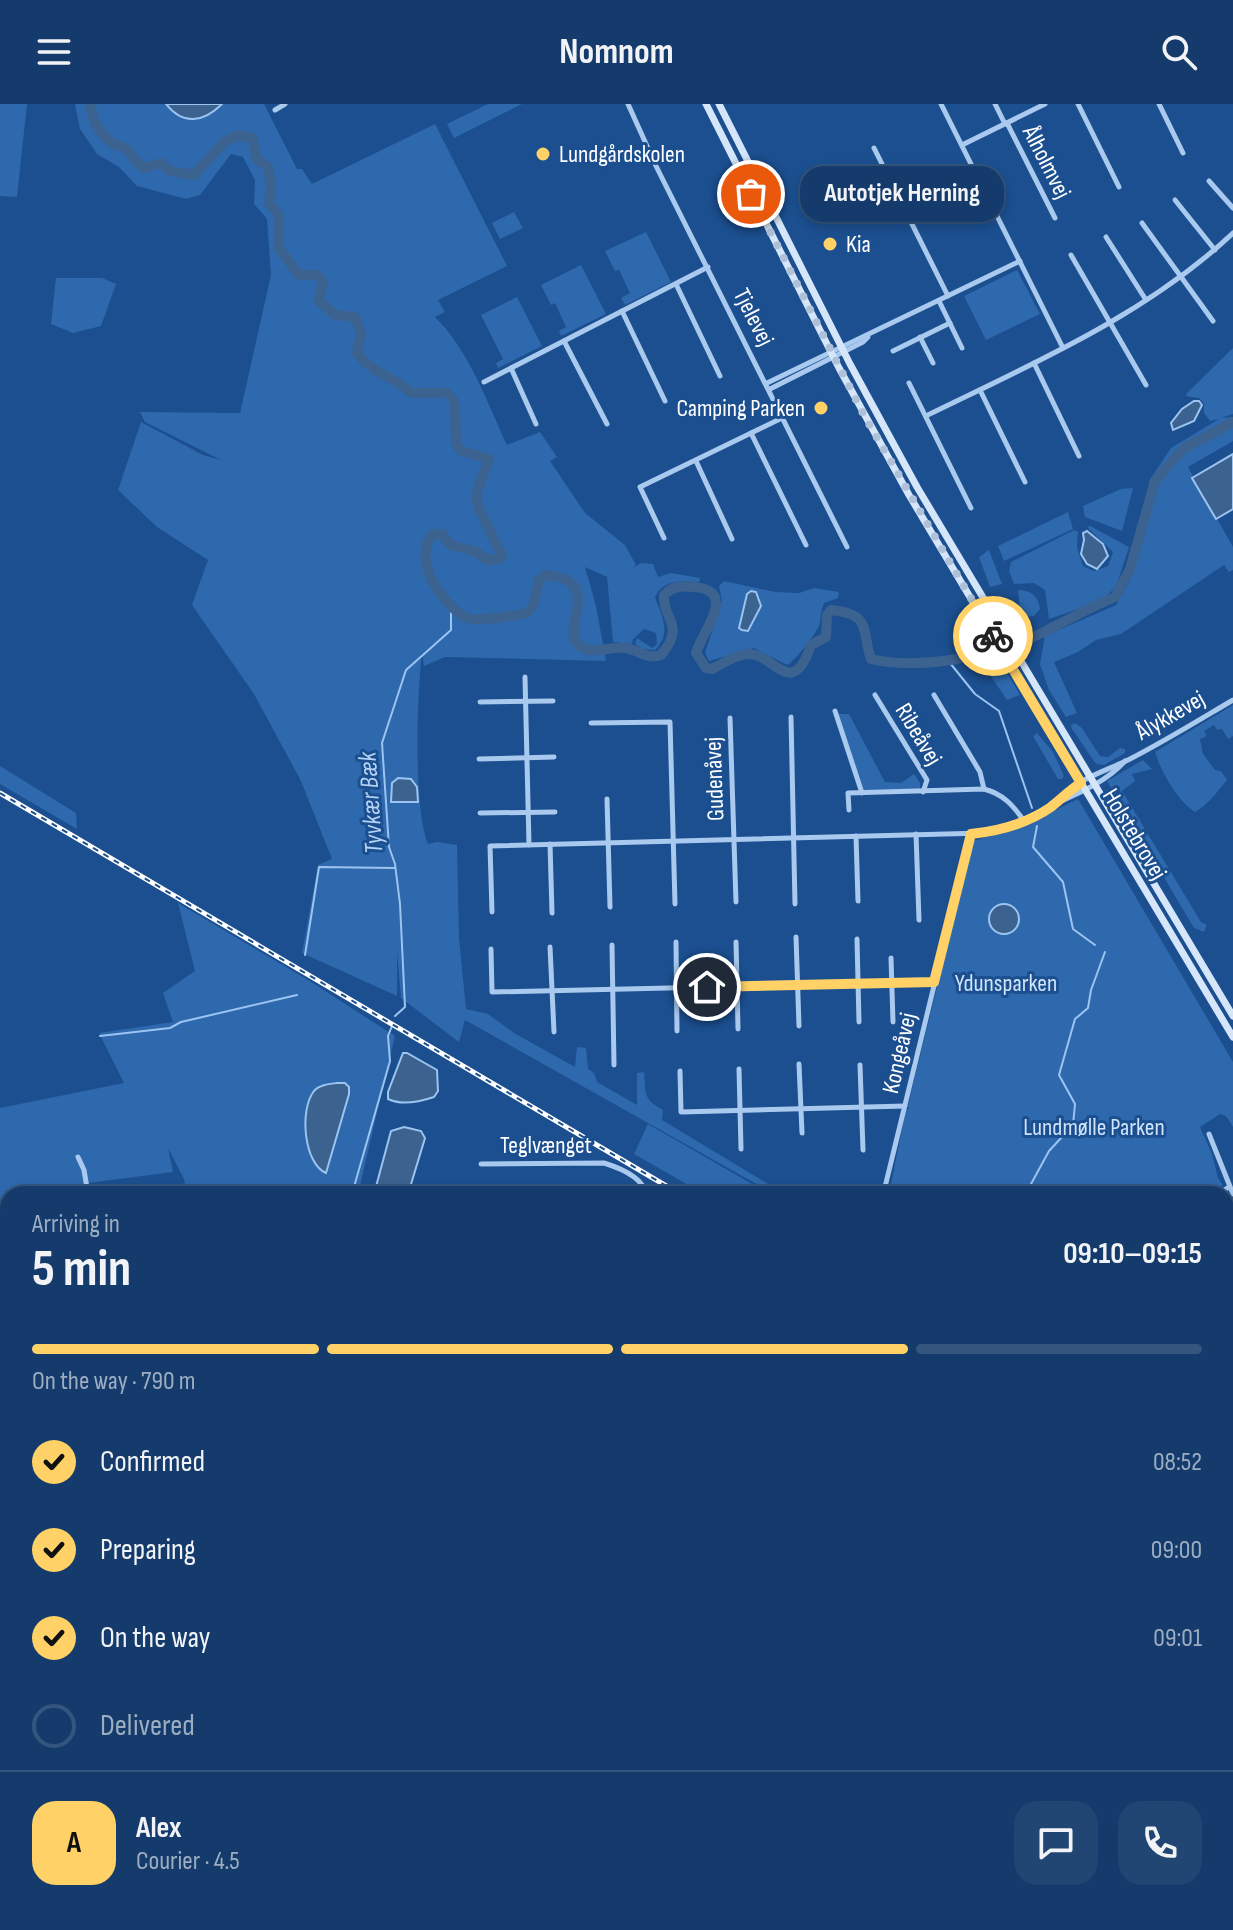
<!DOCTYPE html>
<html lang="en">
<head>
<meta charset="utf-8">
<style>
  body { margin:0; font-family:"Sofia Sans Condensed",sans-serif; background:#214673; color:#f1f3f6; height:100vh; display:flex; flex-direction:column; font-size:30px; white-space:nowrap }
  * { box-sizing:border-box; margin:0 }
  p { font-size:26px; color:#9dadc1 }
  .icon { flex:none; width:44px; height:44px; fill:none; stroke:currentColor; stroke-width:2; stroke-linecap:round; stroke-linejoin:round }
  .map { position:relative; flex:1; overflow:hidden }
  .sheet { position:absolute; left:0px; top:1082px; width:1234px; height:744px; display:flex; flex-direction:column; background:#143b6b; border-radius:24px 24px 0 0; box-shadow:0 4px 12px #0003,0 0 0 2px #33557e }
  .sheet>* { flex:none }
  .pin { position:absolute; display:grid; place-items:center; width:68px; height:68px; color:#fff; margin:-34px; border:4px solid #fff; border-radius:50%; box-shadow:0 2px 8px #0007 }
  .courier { position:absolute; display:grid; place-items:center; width:80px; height:80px; margin:-40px; border:6px solid #ffd166; border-radius:50%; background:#fff; color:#222; box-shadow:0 2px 10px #0007 }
  .bubble { position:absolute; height:56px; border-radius:24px; background:#143b6b; box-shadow:0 4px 12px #0003,0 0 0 2px #33557e; font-size:26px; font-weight:700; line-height:56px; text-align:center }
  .overview em { font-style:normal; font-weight:700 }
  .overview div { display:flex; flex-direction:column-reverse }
  .overview { display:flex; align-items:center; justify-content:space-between; height:136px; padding:0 32px }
  h1 { font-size:52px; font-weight:700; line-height:60px }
  .bar { display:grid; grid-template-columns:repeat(4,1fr); gap:12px 8px; align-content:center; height:96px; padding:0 32px }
  .bar i { height:10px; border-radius:6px; background:#33557e }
  .bar .on { background:#ffd166 }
  .bar p { grid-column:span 4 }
  .line { display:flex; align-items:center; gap:20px; padding:0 32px; border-top:2px solid #33557e }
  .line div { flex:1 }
  .round { display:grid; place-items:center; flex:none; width:84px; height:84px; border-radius:24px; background:#214673 }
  ol { padding:0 32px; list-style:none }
  li { display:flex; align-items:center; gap:24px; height:88px }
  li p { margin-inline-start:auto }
  li .icon { padding:8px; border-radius:50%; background:#ffd166; color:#111; stroke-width:4 }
  li:last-child { color:#9dadc1 }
  li i { width:44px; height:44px; border:4px solid #33557e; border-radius:50% }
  header { display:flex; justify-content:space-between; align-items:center; height:104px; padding:0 32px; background:#143b6b; font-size:36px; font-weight:700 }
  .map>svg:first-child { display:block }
</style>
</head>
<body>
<header><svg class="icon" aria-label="menu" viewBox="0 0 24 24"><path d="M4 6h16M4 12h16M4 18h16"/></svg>Nomnom<svg class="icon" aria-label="search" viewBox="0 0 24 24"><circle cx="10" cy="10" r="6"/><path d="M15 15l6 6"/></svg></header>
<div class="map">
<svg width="1233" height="1826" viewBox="0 0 1233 1826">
  <rect width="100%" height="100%" fill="#1b4f8f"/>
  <g fill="#2e69ad">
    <polygon points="0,0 27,0 17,93 0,92"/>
    <path d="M 75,0 L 264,0 L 297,65 L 302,65 L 312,80 L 435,20 L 507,162 L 438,196 L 445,208 L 435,213 C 469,246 487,298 507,341 L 540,328 L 557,353 L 550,357 L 585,409 L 625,441 L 636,461 L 633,464 L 641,459 L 653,460 L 658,473 L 671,469 L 700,474 L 699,478 C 682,477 663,475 655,493 C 662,513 672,529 655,546 L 642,545 L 635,540 L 637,534 L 652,544 L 657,540 L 656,529 L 644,525 L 633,535 L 632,540 L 613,538 L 607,473 L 585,463 L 596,502 L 606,557 L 445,553 L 424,562 L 422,548 C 417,592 413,702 428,740 L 437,738 L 457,741 L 459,834 L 466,905 L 488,910 L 514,929 L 575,963 L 577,943 L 586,944 L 588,965 L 594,969 L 597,978 L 637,1001 L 637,969 L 644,968 C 646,990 643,995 663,1006 L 662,1016 L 773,1083 L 774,1090 L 465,916 L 459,938 L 401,894 L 397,847 L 397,892 L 302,849 L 318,761 L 332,755 L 301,677 L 254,590 L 192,501 L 208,456 L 157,423 L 118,386 L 141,318 L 203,351 L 221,356 L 145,318 L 140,308 L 240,309 L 271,171 L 267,115 L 254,100 L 255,76 L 243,53 L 231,50 L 200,91 L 186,95 L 137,82 L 119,63 L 97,50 L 80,25 Z"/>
    <polygon points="488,0 522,0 454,34 447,20"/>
    <polygon points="514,108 523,124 500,135 492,119"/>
    <polygon points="646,128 671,178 625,201 621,194 630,189 619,166 615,167 605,147"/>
    <polygon points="581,161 606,210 561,232 559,227 566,223 555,199 551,201 541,181"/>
    <polygon points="1017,166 1040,210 986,236 964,192"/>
    <polygon points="56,174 102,174 116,180 101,222 73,229 51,220"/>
    <polygon points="517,193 542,242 498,264 496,259 503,255 481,211"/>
    <polygon points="1233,244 1233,310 1221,314 1233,313 1233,337 1188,363 1233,443 1233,466 1229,468 1224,461 1121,530 1096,536 1078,548 1054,558 1077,609 1066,613 1049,586 1040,560 1045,532 1116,501 1130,476 1148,420 1149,377 1171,344 1219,315 1210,317 1204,309 1204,300 1199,294 1186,292 1187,289"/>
    <polygon points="1133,384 1122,427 1085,413 1083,402 1121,385"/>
    <polygon points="1068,408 1073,425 1004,457 998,442"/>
    <polygon points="1090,422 1129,443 1116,483 1101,497 1049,515 1045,486 1034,479 1014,480 1009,467 1011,458 1074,426 1078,428 1077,443 1083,462 1094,467 1108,462 1113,448 1087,423"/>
    <polygon points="989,446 1002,480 990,483 979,453"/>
    <path d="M 724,477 L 775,488 L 799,489 L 814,484 L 839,488 L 838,494 L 824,499 C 821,506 821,511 820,519 C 818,528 795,557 787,561 L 754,544 L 709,557 L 705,549 L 722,497 L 719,482 Z"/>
    <path d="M 1018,486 C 1031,486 1038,492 1040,505 L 1034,512 L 1027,513 L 1020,506 Z"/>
    <polygon points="968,506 986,532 986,539 981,544 974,544 957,512"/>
    <polygon points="999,555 1020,591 1007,596 986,565 989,556"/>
    <path d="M 1233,601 L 1233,632 L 1228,635 L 1222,625 L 1217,626 L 1214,621 L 1204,627 L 1207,632 L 1200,635 L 1203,650 L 1215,666 L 1221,667 L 1227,676 C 1216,689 1209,700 1195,708 C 1177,696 1161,668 1155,648 Z"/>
    <polygon points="838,610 849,610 885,678 901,679 914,670 920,679 920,685 863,687"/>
    <polygon points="1075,619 1082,624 1100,652 1108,653 1120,644 1125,645 1125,649 1104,661 1096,660 1072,625 1071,621"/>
    <polygon points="1037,629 1053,648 1064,672 1062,675 1058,675 1033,632"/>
    <polygon points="1143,656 1152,665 1132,670 1135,677 1122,687 1201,818 1207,821 1204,828 1194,824 1107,677"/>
    <polygon points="0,662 76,709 77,725 0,680"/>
    <polygon points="1078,695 1233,958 1233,1023 1226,1012 1220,1010 1200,1023 1212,1050 1218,1074 1223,1081 1208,1090 887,1090 882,1087 890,1085 906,1005 909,1005 908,1001 973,737 1019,724"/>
    <polygon points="178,799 308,876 395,932 358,1090 187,1090 184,1075 168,1044 173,1068 80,1080 77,1090 8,1090 8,1200 0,1198 0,1004 124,979 99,929 173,918 163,889 195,867"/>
    <polygon points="648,1020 769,1090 704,1090 634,1050"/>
    <polygon points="8,1410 8,1541 3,1548 8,1558 8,1622 0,1622 0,1479 7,1453 0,1452 0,1423 7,1422 3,1411"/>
    <polygon points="1233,1742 1233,1826 1129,1826 1127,1818 1226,1818 1226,1743"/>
    <polygon points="268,1818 460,1818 461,1826 270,1826"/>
  </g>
  <g fill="#3c6290" stroke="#9cc4f0" stroke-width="2">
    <path d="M 166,0 L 222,0 C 204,18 183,22 166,0 Z"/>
    <polygon points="1194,297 1199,297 1202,301 1194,317 1173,326 1171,319 1182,305"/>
    <polygon points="1233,350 1233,405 1216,415 1192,374"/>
    <polygon points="1087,427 1103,440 1108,452 1097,465 1087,460 1081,450 1084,436 1083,429"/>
    <polygon points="751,487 756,488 761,502 748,527 742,526 739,524 747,490"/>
    <polygon points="398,674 411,675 417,683 418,698 391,698 392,679"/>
    <circle cx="1004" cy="815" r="15"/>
    <path d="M 403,949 L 407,949 L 437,966 L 438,987 L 434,993 C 419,998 402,1002 388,995 L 388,988 Z"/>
    <path d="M 337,979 L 345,979 L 349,983 L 349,990 L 326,1069 C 304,1060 299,1006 314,987 C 319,981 329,980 337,979 Z"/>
    <polygon points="404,1023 421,1027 425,1034 408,1090 374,1090 391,1027"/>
  </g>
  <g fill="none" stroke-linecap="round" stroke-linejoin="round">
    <g stroke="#9cc4f0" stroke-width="2">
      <polyline points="946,554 975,590 999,607 1032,704"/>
      <polyline points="1037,722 1033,743 1063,778 1073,825 1095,841"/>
      <polyline points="305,851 319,763 395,764"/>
      <polyline points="395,912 405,903 400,800 395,760 389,743 382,639 406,566 451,526 451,501"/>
      <polyline points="100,932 170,924 181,918 297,891"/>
      <polyline points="352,1090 390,957 388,932 392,922"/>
      <polyline points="1030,1090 1031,1080 1049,1047 1073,1021 1075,1000 1059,971 1075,915 1088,904 1091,886 1105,848"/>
      <polyline points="215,1826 233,1818"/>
    </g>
    <path stroke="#3c6290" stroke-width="10" d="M 91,0 C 91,15 100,31 113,39 C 117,42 122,42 126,45 C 133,50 135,59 144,64 L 161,59 L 170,67 L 194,71 L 224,38 L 238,31 L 252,34 L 257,55 L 268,63 L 271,84 L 269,99 L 279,111 L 278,143 L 299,171 L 318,171 L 323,178 L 319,197 L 335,211 L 355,213 L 361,230 L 357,249 C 372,270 392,271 411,289 L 447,289 L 455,298 L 456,341 L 462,347 L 489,355 L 476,391 L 478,402 L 502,452 L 498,455 L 488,456 L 476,448 L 451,441 L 442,430 L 433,430 C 410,454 445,508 471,515 C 478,517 519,511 527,509 L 534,500 L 539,476 L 546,471 C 610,477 553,529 583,544 C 594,550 613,542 626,544 C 638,546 648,556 661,551 C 687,520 662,516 664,491 C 672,482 682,482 694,483 C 739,487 702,527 696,549 L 706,564 L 712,565 C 722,560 737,550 748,550 C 774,549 792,598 811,541 L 826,533 L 827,511 L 831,506 C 873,510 861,527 871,555 C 921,567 996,551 1042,529 C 1067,516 1089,504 1115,493 L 1130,465 L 1155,377 L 1183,345 L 1233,318"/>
    <g stroke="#a9c9ee" stroke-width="5">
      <polyline points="628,0 656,62 847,443"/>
      <polyline points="941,0 1063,244"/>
      <polyline points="995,0 1005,20"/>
      <polyline points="1078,0 1119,83"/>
      <polyline points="1159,0 1183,49"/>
      <polyline points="275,6 285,0"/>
      <polyline points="1007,19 1055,114"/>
      <polyline points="962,41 1045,0"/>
      <polyline points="874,44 948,192"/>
      <polyline points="1209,77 1233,104"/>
      <polyline points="1175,96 1215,146"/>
      <polyline points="1142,119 1213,217"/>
      <polyline points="1106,133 1146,196"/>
      <polyline points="1071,151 1146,281"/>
      <polyline points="676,180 720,272"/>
      <polyline points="939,197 962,244"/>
      <polyline points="622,207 665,297"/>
      <polyline points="920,233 933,259"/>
      <polyline points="564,237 607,320"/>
      <polyline points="893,247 950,219"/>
      <polyline points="1034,259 1079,352"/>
      <polyline points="511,264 536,320"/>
      <polyline points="484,278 708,163"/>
      <polyline points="767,279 1020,157"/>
      <polyline points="909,279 971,404"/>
      <polyline points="770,285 863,238 868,233"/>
      <polyline points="980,286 1025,378"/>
      <path d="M 926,312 C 1032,260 1146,211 1233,129"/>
      <polyline points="751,329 806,441"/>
      <polyline points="696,357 732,435"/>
      <polyline points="664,434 640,383 784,313"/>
      <polyline points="525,573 529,741"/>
      <polyline points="875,591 927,676 923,688"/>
      <polyline points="934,591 980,668 984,685"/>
      <polyline points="480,598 553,597"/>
      <polyline points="835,607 862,689"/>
      <polyline points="791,613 795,800"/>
      <polyline points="730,614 736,798"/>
      <polyline points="591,619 670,618 675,800"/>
      <polyline points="479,655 554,653"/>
      <polyline points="607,695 610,803"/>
      <path d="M 1055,699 C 1073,676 1104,668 1130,655 C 1165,637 1199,616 1233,596"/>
      <path d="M 849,706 L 848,689 L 984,685 C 1003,690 1013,701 1024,717"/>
      <polyline points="480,709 555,708"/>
      <polyline points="916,730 919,816"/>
      <polyline points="856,732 858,797"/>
      <polyline points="550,740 552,809"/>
      <path d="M 492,808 L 490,742 L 984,729 C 1011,724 1030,712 1055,700 C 1079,689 1106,678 1125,657"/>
      <polyline points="796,833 799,922"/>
      <polyline points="857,835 859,918"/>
      <polyline points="676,838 677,927"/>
      <polyline points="736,838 738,925"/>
      <polyline points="612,841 614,961"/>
      <polyline points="550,843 554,928"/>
      <polyline points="491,845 492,888 934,878"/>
      <polyline points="891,854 893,918"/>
      <polyline points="799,960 802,1029"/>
      <polyline points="860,961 863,1046"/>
      <polyline points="739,965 741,1045"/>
      <polyline points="680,967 681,1008 905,1002"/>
      <polyline points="1209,1030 1233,1090"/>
      <polyline points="78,1053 84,1066 88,1090"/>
      <path d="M 481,1060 L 604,1059 C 620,1064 643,1074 646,1090"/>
      <polyline points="885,1083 971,730"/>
      <polyline points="1218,1090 1229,1083"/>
      <polyline points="0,1220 8,1222"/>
      <polyline points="1226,1247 1233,1251"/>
      <polyline points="0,1289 8,1253"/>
      <polyline points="1226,1344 1233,1348"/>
      <polyline points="1226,1464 1233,1469"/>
      <polyline points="1226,1539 1233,1539"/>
      <polyline points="1226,1621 1233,1620"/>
      <polyline points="571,1818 572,1826"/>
      <polyline points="651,1818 651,1826"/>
      <polyline points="660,1818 660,1826"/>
      <polyline points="1080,1818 1081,1826"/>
      <polyline points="751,1826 751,1818"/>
      <polyline points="846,1826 846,1818"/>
    </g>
    <g stroke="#d6e6fa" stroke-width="7">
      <polyline points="706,0 839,264 909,391 1233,933"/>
      <polyline points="719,0 850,260 917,383 1233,912"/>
      <polyline points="0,1700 8,1699"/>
      <polyline points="1226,1730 1233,1729"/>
      <polyline points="1226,1736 1233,1734"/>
      <polyline points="150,1818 151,1826"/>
      <polyline points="956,1826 969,1818"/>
      <polyline points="967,1826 982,1818"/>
    </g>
    <defs>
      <g id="rail">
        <polyline points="0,689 680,1090"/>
        <polyline points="1226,1412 1233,1416"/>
      </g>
    </defs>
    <use href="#rail" stroke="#fff" stroke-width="5"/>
    <use href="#rail" stroke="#1b4f8f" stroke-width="2" stroke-dasharray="6" stroke-linecap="butt"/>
  </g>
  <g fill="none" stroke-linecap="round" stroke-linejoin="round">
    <polyline stroke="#afc1d8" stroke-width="8" stroke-dasharray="0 14.4" points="751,90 865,313 993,532"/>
    <path stroke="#ffd166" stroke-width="10" d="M 707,883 L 934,878 L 971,730 C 999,727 1028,719 1051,703 C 1061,695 1070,686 1081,679 L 993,532"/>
  </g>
  <g fill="#ffd166" stroke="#1b4f8f" stroke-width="3">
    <circle cx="543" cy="50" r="8"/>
    <circle cx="830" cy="140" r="8"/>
    <circle cx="821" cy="304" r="8"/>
  </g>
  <g text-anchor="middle" stroke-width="6" stroke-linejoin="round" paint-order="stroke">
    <g font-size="24" fill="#fff" stroke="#1b4f8f" text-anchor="start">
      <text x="559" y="58">Lundgårdskolen</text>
      <text x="846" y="148">Kia</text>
      <text x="805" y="312" text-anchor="end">Camping Parken</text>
    </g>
    <g font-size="24" fill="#fff" stroke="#1b4f8f">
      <text transform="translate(1047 58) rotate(63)" y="8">Ålholmvej</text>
      <text transform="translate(754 213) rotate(63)" y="8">Tjelevej</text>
      <text transform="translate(1170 611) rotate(-30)" y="8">Ålykkevej</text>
      <text transform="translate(919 630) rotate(59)" y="8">Ribeåvej</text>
      <text transform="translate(714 675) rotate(-92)" y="8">Gudenåvej</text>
      <text transform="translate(1135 730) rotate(59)" y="8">Holstebrovej</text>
      <text transform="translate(899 949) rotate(-77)" y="8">Kongeåvej</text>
      <text x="546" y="1049">Teglvænget</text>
    </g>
    <g font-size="24" fill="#cfe3fa" stroke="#1b4f8f">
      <text x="1006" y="887">Ydunsparken</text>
      <text x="1094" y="1031">Lundmølle Parken</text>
    </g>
    <g font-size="26" font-style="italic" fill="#b5d3f5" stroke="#1b4f8f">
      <text transform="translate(370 699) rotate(-94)" y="9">Tyvkær Bæk</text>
    </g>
  </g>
</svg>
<div class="pin" style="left:751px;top:90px;background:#ea580c"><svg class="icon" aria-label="bag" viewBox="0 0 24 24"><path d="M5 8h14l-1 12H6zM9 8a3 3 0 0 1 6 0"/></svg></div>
<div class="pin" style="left:707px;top:883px;background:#1f2937"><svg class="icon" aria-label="home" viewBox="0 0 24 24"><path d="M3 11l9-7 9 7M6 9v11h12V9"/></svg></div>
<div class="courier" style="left:993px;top:532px"><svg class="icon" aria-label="bike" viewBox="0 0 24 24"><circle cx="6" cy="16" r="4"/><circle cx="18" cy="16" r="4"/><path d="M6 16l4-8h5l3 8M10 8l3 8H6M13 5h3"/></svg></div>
<div class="bubble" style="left:800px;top:62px;width:204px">Autotjek Herning</div>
<section class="sheet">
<div class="overview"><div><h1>5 min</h1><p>Arriving in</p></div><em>09:10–09:15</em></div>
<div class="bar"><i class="on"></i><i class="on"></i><i class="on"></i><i></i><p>On the way · 790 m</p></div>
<ol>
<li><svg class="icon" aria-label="check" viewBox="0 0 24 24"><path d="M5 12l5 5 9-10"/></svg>Confirmed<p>08:52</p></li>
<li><svg class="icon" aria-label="check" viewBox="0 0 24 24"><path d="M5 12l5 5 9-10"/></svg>Preparing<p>09:00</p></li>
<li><svg class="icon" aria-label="check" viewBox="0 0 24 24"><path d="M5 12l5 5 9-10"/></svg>On the way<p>09:01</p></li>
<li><i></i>Delivered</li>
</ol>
<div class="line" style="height:144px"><b class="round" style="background:#ffd166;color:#111">A</b><div><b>Alex</b><p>Courier · 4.5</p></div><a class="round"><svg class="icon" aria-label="chat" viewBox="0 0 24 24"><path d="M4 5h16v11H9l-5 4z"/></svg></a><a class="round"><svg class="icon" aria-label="phone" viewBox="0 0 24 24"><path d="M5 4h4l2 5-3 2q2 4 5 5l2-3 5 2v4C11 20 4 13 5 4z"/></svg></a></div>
</section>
</div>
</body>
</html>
